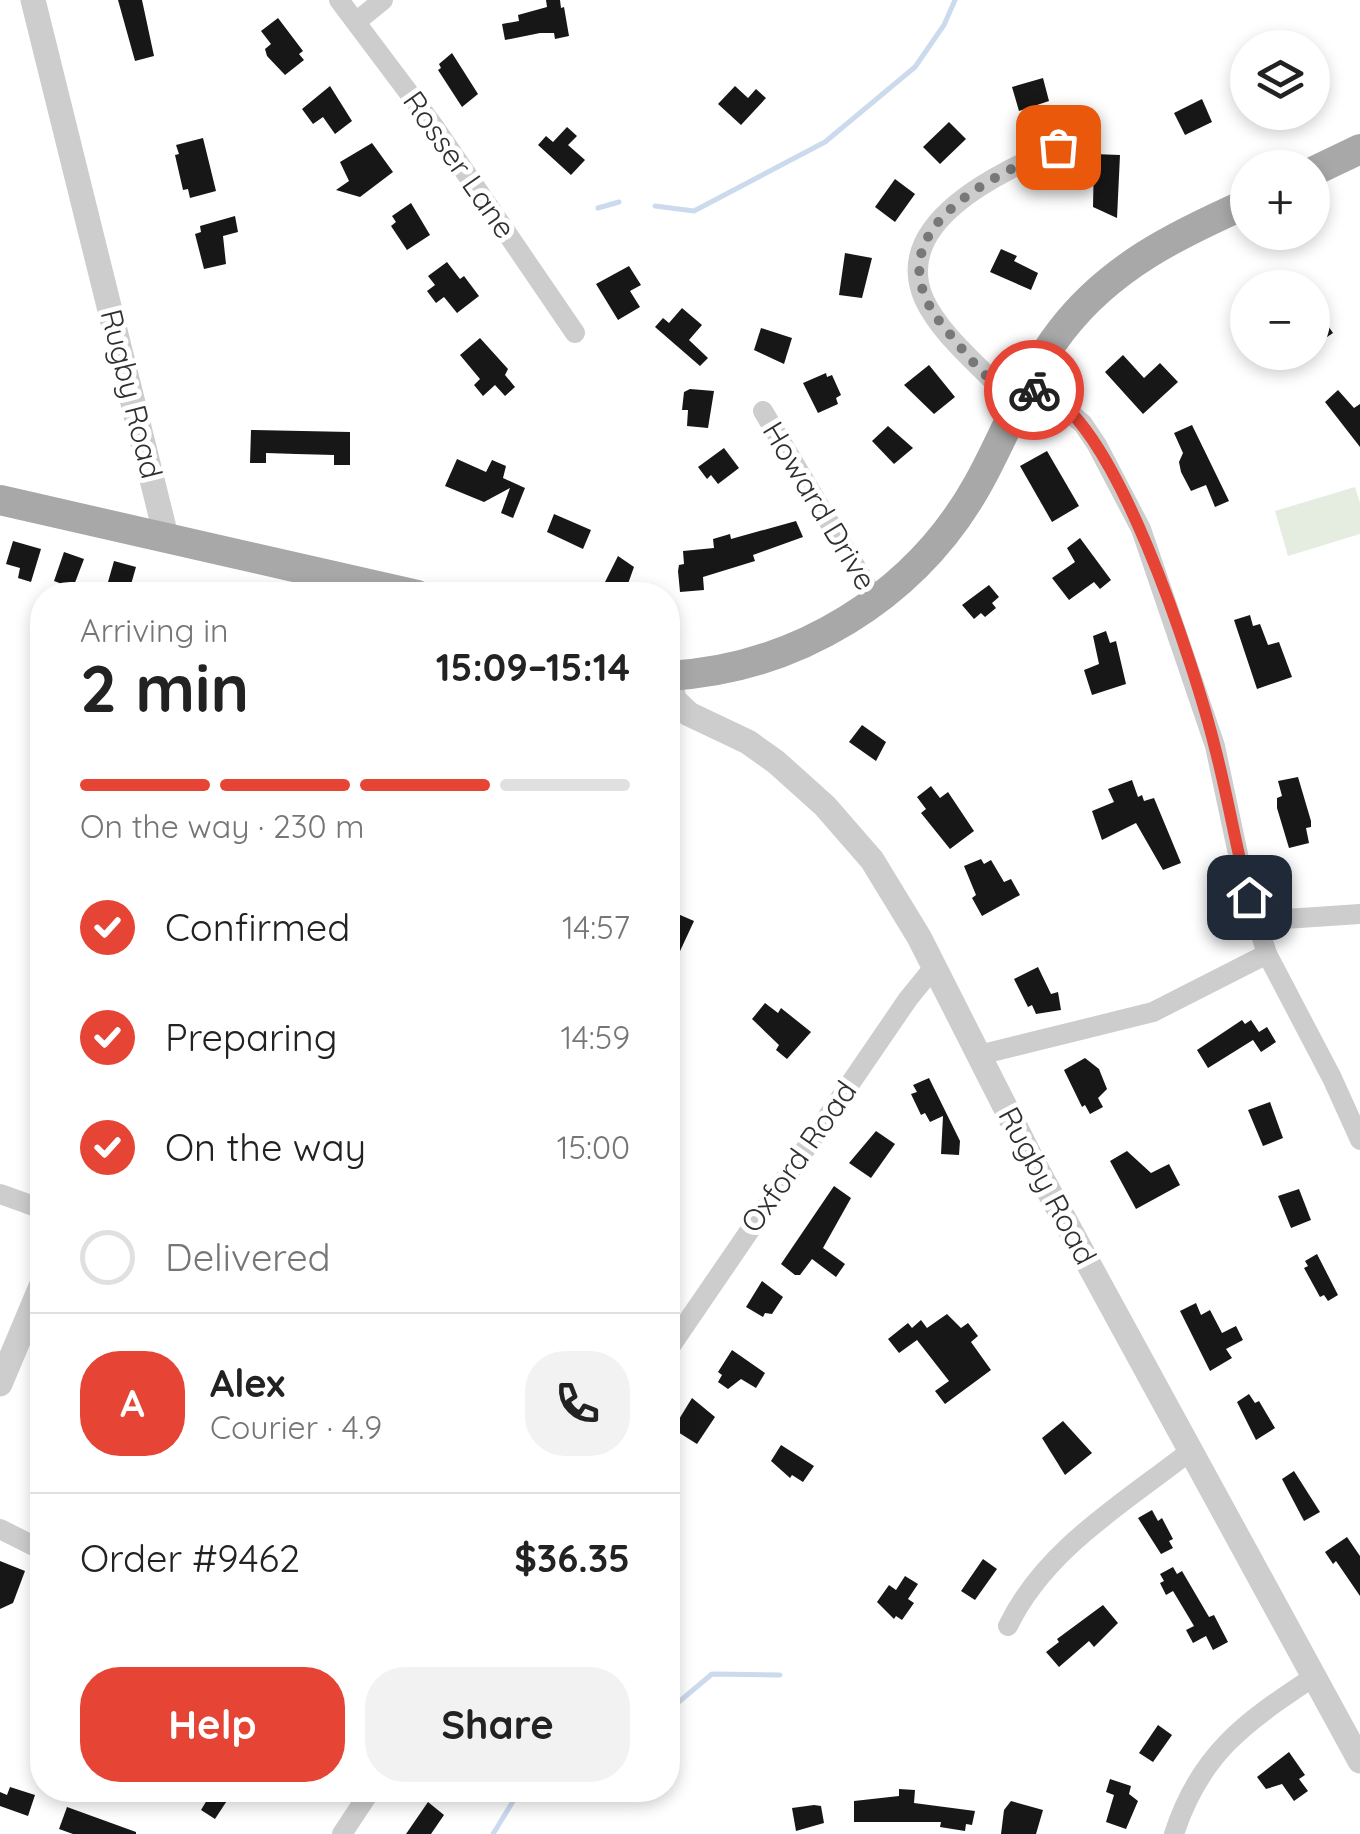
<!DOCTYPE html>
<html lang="en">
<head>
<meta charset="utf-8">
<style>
  body { margin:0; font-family:Quicksand,sans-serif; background:#f2f2f2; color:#222; height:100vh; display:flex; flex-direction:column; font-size:38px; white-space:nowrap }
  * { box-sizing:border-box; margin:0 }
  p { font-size:32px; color:#767676 }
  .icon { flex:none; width:55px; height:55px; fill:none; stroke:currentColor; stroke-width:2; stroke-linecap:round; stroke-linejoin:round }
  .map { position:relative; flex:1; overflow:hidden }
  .panel { position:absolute; left:30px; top:582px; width:650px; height:1220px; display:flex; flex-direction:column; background:#fff; border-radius:40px; box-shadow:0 5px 15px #0003 }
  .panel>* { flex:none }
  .buttons { position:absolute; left:1230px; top:30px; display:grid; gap:20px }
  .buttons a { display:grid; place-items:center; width:100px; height:100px; border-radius:50%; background:#fff; box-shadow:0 5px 15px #0003; font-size:50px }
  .pin { position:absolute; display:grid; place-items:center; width:85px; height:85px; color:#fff; margin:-42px; border-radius:20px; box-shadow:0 5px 15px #0006 }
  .courier { position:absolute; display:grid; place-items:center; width:100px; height:100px; margin:-50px; border:8px solid #e64434; border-radius:50%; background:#fff; color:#222; box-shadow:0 2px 12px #0007 }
  .overview em { font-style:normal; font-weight:700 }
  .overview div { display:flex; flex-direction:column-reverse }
  .overview { display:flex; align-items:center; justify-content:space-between; height:170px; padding:0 50px }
  h1 { font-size:65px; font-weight:700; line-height:75px }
  .bar { display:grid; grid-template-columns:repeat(4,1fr); gap:15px 10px; align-content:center; height:120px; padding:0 50px }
  .bar i { height:12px; border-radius:8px; background:#e0e0e0 }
  .bar .current { background:#e64434 }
  .bar p { grid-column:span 4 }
  .line { display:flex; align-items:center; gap:25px; padding:0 50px; border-top:2px solid #e0e0e0 }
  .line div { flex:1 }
  .round { display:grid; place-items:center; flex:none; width:105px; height:105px; border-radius:40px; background:#f2f2f2 }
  ol { padding:0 50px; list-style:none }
  li { display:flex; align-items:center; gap:30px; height:110px }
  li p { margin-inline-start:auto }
  li .icon { padding:10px; border-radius:50%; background:#e64434; color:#fff; stroke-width:4 }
  li:last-child { color:#767676 }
  li i { width:55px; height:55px; border:5px solid #e0e0e0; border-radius:50% }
  .primary-button { display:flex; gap:20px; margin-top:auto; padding:20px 50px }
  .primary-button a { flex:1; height:115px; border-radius:40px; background:#e64434; color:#fff; font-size:40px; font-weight:700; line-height:115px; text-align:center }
  .primary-button a+a { background:#f2f2f2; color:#222 }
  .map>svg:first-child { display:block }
</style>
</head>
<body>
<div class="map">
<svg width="1360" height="1834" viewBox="0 0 1360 1834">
  <rect width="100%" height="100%" fill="#fff"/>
  <polygon fill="#e4eddf" points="1355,487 1360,503 1360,534 1288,556 1275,511"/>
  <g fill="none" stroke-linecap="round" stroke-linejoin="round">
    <g stroke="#cbdaed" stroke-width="5">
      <polyline points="655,206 694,211 825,142 915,67 944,25 955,0"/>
      <polyline points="598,208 619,202"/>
      <polyline points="668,1711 712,1674 780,1675"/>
      <polyline points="493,1834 520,1790"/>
    </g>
  </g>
  <g fill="#171717">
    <polygon points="118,0 142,0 154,56 135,61"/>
    <polygon points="546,0 560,0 561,8 564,7 569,36 555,39 554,33 540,33 505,40 502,24 519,21 518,15 547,7"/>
    <polygon points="278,18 303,51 299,54 304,60 285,75 267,56 265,49 271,44 261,31"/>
    <polygon points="452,53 478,94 462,107 438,70 441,68 439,64"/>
    <polygon points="1043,78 1049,101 1019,111 1012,87"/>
    <polygon points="330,86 352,121 335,134 323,117 313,124 302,109"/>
    <polygon points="735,86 748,98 756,89 766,98 741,125 718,104"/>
    <polygon points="1202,99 1212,122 1185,135 1174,113"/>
    <polygon points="949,122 966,139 940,164 923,147"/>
    <polygon points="567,127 577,136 568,145 585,160 571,175 538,145 546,136 553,142"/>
    <polygon points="203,138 216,191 190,198 188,189 183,190 175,155 179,154 176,145"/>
    <polygon points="372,143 393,172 360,197 336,190 349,181 340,162"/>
    <polygon points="1094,154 1120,155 1117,218 1093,207"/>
    <polygon points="895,179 915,194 895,222 875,207"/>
    <polygon points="411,203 430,235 407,250 391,226 396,222 392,216"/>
    <polygon points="235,216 238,232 223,236 226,264 204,269 195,234 201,232 200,226"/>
    <polygon points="1001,249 1017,256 1014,261 1038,273 1031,290 990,272"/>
    <polygon points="845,253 872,258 862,298 839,295"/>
    <polygon points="447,262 460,279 464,276 479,296 457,313 444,297 436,303 427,291 435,285 428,276"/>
    <polygon points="629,266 641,285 630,291 640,307 618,320 596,284"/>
    <polygon points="1312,303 1333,333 1312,347"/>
    <polygon points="682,308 702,325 689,340 708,358 700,366 655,327 663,318 669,323"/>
    <polygon points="761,328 792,338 784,364 754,350"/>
    <polygon points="480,338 508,369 505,375 515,387 505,396 495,385 483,396 474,385 480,379 460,355"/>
    <polygon points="1123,355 1144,378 1160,363 1178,382 1143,414 1105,372"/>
    <polygon points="929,365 955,397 934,414 904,385"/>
    <polygon points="826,373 827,377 832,375 841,395 836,398 838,404 818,413 803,383"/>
    <polygon points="690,389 714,391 708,428 687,426 688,410 682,410 684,392"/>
    <polygon points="1338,390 1354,408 1360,404 1360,447 1325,402"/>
    <polygon points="1192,425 1229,501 1215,507 1206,485 1191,491 1181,472 1179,462 1183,453 1174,433"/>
    <polygon points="888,426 913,448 894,464 872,441"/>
    <polygon points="251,430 350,432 350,465 334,465 334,455 296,454 266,453 266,463 250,463"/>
    <polygon points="724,448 739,468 718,484 711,475 707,479 698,467"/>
    <polygon points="1047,451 1079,506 1052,522 1020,466"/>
    <polygon points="457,459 486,472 492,460 506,466 503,478 525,488 513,518 501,513 510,488 484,502 445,486"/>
    <polygon points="554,514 591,530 583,549 547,532"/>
    <polygon points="796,521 803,537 753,555 755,561 703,577 704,590 680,592 678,571 679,565 684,564 683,551 714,548 713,539 730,534 731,539"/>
    <polygon points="1080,538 1111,580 1100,589 1094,582 1069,600 1052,578 1075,562 1067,548"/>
    <polygon points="13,541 41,549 31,582 18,578 20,568 6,564"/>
    <polygon points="64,552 84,559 73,588 54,581"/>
    <polygon points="618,556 634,567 624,595 602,588"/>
    <polygon points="114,561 136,567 130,588 108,582"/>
    <polygon points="989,585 999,597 992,603 996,608 985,617 981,613 974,619 962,605"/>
    <polygon points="1250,615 1253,626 1260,624 1268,645 1279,642 1292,677 1257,689 1234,620"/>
    <polygon points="1106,631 1110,643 1116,641 1126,684 1092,695 1084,670 1099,664 1093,636"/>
    <polygon points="862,725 886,742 876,761 849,742"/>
    <polygon points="1298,777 1311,821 1311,827 1306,828 1309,843 1289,848 1277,808 1277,798 1282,796 1278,781"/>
    <polygon points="1132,780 1138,797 1142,795 1144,801 1154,798 1181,863 1163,870 1136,823 1102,840 1092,811 1114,802 1108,789"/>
    <polygon points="931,786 940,798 948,792 974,831 950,849 921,813 926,809 917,797"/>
    <polygon points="981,859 984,864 991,860 1004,882 1011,879 1020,895 982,916 972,898 976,895 964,866"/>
    <polygon points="671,911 694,921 668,977 668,920"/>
    <polygon points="1038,967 1051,994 1058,992 1061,1010 1036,1014 1032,1005 1028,1007 1014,979"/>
    <polygon points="765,1003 778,1013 781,1008 811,1032 787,1059 776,1050 779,1045 752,1019"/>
    <polygon points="1242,1020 1245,1024 1251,1020 1259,1032 1267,1027 1276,1042 1261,1052 1253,1040 1208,1068 1197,1050"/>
    <polygon points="1085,1058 1099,1069 1107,1089 1098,1098 1103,1107 1090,1114 1085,1105 1082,1107 1064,1070"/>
    <polygon points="929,1078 960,1141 959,1155 941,1154 943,1116 930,1122 925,1113 921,1115 911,1094 917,1092 913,1085"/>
    <polygon points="1270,1102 1283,1138 1263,1146 1248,1110"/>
    <polygon points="876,1131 895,1144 871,1178 849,1163"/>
    <polygon points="1127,1151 1151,1173 1169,1164 1180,1185 1136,1209 1110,1161"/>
    <polygon points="834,1186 851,1198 823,1248 845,1264 836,1277 812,1259 800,1275 795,1275 781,1264"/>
    <polygon points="1299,1189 1311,1220 1291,1228 1278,1196"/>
    <polygon points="1317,1254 1338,1295 1328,1301 1324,1295 1320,1297 1304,1268 1308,1266 1305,1261"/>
    <polygon points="762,1281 783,1297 772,1314 765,1313 763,1317 746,1307"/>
    <polygon points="1196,1303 1201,1315 1210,1310 1222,1333 1236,1326 1243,1340 1226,1349 1232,1358 1210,1371 1180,1311"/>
    <polygon points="947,1314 961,1328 968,1323 978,1336 971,1342 991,1370 945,1404 935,1391 949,1381 917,1340 899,1353 888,1339 908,1323 912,1328 921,1320 927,1328"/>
    <polygon points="732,1350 765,1373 756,1388 741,1379 728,1389 718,1382 722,1375 718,1372"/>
    <polygon points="1249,1394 1255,1403 1259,1401 1275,1428 1256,1440 1237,1402"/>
    <polygon points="692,1398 715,1417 697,1444 673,1429"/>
    <polygon points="1063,1421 1092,1453 1065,1475 1042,1438"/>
    <polygon points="781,1445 814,1466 803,1482 792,1475 790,1478 771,1461"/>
    <polygon points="1294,1471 1320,1512 1304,1521 1282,1479"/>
    <polygon points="1152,1510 1158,1521 1162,1518 1173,1539 1169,1541 1173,1548 1161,1554 1138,1518"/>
    <polygon points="1347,1537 1360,1556 1360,1596 1336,1561 1333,1564 1325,1552"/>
    <polygon points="983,1559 997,1569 975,1600 961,1591"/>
    <polygon points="0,1561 25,1571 13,1603 0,1609"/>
    <polygon points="1173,1567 1177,1574 1182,1571 1209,1617 1214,1615 1228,1642 1213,1650 1206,1636 1193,1643 1186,1630 1194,1626 1173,1591 1166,1595 1160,1583 1164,1581 1160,1574"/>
    <polygon points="905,1576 918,1584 908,1599 914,1603 902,1620 896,1616 894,1619 877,1602 889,1585 896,1590"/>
    <polygon points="1103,1605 1118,1623 1094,1647 1089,1641 1059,1667 1046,1652 1059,1642 1057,1639"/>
    <polygon points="1158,1725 1172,1735 1153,1762 1139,1753"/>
    <polygon points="1289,1752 1305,1775 1299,1779 1308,1791 1294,1801 1282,1784 1266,1789 1257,1777"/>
    <polygon points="1110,1779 1131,1786 1129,1794 1138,1801 1126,1829 1106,1822 1114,1795 1106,1792"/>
    <polygon points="10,1787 35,1795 28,1816 0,1806 0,1792 7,1795"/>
    <polygon points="899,1789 915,1790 914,1803 975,1811 972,1825 966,1824 965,1831 940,1827 941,1822 854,1822 854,1801 899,1796"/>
    <polygon points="213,1790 234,1790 215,1819 201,1810"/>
    <polygon points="1011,1801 1043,1810 1036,1834 1001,1834 1004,1810"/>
    <polygon points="428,1802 444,1815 431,1834 406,1834"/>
    <polygon points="814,1805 821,1806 824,1823 796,1831 792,1808"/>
    <polygon points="67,1807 136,1832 136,1834 73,1834 59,1829"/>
  </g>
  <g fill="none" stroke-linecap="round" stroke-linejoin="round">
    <g stroke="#cdcdcd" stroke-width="20">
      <polyline points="339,0 433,125 575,333"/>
      <polyline points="356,22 383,0"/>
      <path d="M 1058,147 C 1003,171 890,221 924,299 C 939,332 974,361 999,387 L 1009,392 L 1045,392 L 1083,424 L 1097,445 L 1141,529 L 1215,746 L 1242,873 L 1267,954 L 1332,1078 L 1360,1140"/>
      <polyline points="763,411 876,601"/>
      <polyline points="1256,921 1360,914"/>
      <polyline points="979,1055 1153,1012 1267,954"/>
      <polyline points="0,1194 42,1209"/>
      <polyline points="668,1350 908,999 934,967"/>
      <polyline points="0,1529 42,1550"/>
      <path d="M 1008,1626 C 1045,1549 1124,1503 1189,1452"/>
      <polyline points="342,1834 371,1790"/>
      <path d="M 1174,1834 C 1200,1754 1244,1723 1312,1678"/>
    </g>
    <g stroke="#cdcdcd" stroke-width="25">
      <polyline points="33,0 167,540"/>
      <polyline points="670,676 674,700 689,714 748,742 776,762 825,806 872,860 919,937 1034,1164 1360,1761"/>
      <polyline points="0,1384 42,1284"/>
    </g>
    <g stroke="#a8a8a8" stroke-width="30">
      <polyline points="1312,172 1360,149"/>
      <polyline points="0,500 417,595"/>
      <path d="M 668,676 C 796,669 915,597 978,484 C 1006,434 1026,376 1061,331 C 1110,267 1176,235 1248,203"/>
    </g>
  </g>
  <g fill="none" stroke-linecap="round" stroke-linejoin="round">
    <path stroke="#787878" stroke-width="10" stroke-dasharray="0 18" d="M 1034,390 L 1008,392 C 984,379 965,352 948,332 C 865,237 981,181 1058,147"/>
    <path stroke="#e64434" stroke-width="12" d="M 1034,390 C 1111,398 1198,678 1215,748 C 1228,797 1236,848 1249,897"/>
  </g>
  <g text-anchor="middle" stroke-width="10" stroke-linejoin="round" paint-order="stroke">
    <g font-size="30" fill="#303030" stroke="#fff">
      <text transform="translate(459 165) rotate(55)" y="10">Rosser Lane</text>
      <text transform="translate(131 394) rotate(76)" y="10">Rugby Road</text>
      <text transform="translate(819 506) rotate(59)" y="10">Howard Drive</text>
      <text transform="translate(799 1157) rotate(-55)" y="10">Oxford Road</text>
      <text transform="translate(1047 1186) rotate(62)" y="10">Rugby Road</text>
    </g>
  </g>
</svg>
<div class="buttons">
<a><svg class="icon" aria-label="layers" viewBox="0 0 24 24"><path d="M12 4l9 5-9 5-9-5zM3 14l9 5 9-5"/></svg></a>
<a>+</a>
<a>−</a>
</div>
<div class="pin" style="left:1058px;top:147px;background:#ea580c"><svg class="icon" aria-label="bag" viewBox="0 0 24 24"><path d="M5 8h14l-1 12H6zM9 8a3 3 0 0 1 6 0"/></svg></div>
<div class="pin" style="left:1249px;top:897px;background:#1f2937"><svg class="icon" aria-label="home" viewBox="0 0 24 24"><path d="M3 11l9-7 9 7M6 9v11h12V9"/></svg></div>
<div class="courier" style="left:1034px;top:390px"><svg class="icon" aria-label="bike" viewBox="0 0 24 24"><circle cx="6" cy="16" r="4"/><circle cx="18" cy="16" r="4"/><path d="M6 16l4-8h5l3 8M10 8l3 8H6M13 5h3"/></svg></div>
<section class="panel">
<div class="overview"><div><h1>2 min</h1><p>Arriving in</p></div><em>15:09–15:14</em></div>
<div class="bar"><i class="current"></i><i class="current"></i><i class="current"></i><i></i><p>On the way · 230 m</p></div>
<ol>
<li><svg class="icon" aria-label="check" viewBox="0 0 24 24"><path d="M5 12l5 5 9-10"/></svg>Confirmed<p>14:57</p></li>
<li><svg class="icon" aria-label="check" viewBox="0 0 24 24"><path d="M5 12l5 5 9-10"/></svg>Preparing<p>14:59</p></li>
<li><svg class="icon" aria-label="check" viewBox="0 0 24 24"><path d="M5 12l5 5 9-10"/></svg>On the way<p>15:00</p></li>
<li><i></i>Delivered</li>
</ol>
<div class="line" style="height:180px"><b class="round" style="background:#e64434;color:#fff">A</b><div><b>Alex</b><p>Courier · 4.9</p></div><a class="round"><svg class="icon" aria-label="phone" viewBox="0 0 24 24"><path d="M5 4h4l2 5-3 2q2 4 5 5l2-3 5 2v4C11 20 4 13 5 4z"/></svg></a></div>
<div class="line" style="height:130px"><div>Order #9462</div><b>$36.35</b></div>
<div class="primary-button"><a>Help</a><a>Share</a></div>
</section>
</div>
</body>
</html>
